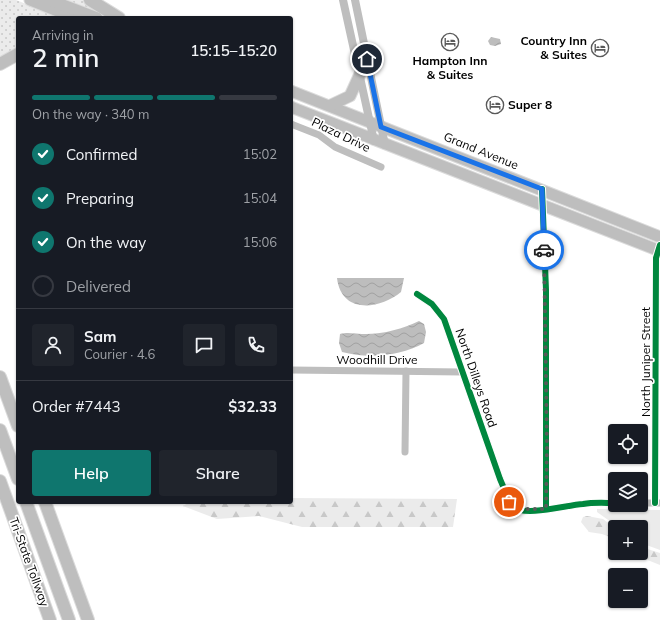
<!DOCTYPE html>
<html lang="en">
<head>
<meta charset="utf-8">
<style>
  body { margin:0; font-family:Mulish,sans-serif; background:#20242c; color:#f1f3f6; height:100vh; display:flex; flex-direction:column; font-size:15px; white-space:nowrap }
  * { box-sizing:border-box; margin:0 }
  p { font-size:13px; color:#9ea1a6 }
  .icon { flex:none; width:22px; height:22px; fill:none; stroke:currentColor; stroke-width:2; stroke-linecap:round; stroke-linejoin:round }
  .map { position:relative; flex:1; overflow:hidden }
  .sheet { position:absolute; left:16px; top:16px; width:277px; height:488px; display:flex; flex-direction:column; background:#171b24; border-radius:4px; box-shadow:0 1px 3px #0004 }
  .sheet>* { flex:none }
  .fabs { position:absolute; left:608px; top:424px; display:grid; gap:8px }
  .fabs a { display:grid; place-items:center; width:40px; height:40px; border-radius:4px; background:#171b24; box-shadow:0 1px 3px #0004; font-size:20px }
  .pin { position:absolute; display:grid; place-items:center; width:34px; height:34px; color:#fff; margin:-17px; border:2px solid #fff; border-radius:50%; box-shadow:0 1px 4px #0007 }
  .courier { position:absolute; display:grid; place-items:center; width:40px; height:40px; margin:-20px; border:3px solid #1a73e8; border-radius:50%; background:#fff; color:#222; box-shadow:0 1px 5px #0007 }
  .overview em { font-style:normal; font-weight:600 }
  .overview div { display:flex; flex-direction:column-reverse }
  .overview { display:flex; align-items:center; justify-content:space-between; height:68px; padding:0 16px }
  h1 { font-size:26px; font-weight:600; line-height:30px }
  .bar { display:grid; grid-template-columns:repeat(4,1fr); gap:6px 4px; align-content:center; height:48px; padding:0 16px }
  .bar i { height:5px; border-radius:3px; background:#363941 }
  .bar .on { background:#0f766e }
  .bar p { grid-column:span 4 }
  .line { display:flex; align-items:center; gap:10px; padding:0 16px; border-top:1px solid #363941 }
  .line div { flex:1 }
  .round { display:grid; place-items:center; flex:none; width:42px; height:42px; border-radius:4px; background:#20242c }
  ol { padding:0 16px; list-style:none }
  li { display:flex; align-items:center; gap:12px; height:44px }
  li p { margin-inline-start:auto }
  li .icon { padding:4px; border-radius:50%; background:#0f766e; color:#fff; stroke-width:4 }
  li:last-child { color:#9ea1a6 }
  li i { width:22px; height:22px; border:2px solid #363941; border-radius:50% }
  .cta { display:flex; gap:8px; margin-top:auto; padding:8px 16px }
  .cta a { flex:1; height:46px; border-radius:4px; background:#0f766e; color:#fff; font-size:16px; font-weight:600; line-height:46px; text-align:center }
  .cta a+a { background:#20242c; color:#f1f3f6 }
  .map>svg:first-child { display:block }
</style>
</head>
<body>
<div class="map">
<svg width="660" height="620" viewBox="0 0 660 620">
  <defs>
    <pattern id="grass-dots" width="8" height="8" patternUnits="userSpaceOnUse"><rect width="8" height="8" fill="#ebebeb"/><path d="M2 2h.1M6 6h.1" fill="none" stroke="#c8c8c8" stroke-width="1.8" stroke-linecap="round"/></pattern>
    <pattern id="forest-firs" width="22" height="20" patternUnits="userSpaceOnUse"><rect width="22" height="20" fill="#ebebeb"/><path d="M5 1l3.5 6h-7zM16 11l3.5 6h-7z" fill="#c8c8c8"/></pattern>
    <pattern id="water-waves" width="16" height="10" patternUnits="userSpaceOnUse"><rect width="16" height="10" fill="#bdbdbd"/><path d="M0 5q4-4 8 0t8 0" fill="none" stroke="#a1a1a1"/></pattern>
  </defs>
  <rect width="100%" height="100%" fill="#fff"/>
  <g fill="url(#grass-dots)">
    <polygon points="0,0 16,0 62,18 18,18 18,48 0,57"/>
    <polygon points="66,0 85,0 103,15"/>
  </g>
  <g fill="url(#forest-firs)">
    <polygon points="291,498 457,499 453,527 302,527 259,516 217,519 183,506 190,502 291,502"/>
    <polygon points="587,516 603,519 615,528 615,539 602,534 589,532 581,522 583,517"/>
    <polygon points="641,547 660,553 660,565 630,553 641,553"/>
  </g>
  <polygon fill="#ebebeb" points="597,509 660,510 660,550 641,543 641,527 618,527 597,512"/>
  <g fill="url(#water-waves)">
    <polygon points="491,37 500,39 501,44 495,46 490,45 488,41"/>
    <path d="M 337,278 L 404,278 L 401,292 C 379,310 341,314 337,278 Z"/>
    <path d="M 419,321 L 424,324 L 426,332 L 424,343 C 401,356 368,359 342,352 L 339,343 L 340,334 C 349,332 354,334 362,334 C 381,335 402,329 419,321 Z"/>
  </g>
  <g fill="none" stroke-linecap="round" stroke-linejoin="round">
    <defs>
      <g id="primary">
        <polyline points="30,0 75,18"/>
        <polyline points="50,0 97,18"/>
        <polyline points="291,91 660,237"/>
        <polyline points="331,105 350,96 360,74"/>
        <polyline points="291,107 660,251"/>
      </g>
      <g id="motorway">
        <polyline points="90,0 119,18"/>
        <polyline points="0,64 18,54"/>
        <polyline points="0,377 18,426"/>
        <polyline points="0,430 18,479"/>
        <polyline points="0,481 50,620"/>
        <polyline points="26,502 69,620"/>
        <polyline points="45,502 88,620"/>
      </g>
    </defs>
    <use href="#primary" stroke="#dbdbdb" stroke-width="13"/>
    <use href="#motorway" stroke="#dbdbdb" stroke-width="14"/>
    <g stroke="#bebebe" stroke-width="7">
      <polyline points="291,124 319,135 335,147 381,167"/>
      <polyline points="542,189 546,290 546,509"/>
      <path d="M 417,294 L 432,304 L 444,319 L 500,479 L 512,507 C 527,517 566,505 583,504 C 594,502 605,503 615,503"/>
      <polyline points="291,370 462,372"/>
      <polyline points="405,452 406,371"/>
      <polyline points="641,503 660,503"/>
      <polyline points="655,503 656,258 659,248"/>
    </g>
    <g stroke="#bebebe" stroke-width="8">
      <polyline points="343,0 374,141"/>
      <polyline points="355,0 385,145"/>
    </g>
    <use href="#primary" stroke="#bebebe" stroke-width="11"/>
    <use href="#motorway" stroke="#bebebe" stroke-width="12"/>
    <defs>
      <g id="cycleway">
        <polyline points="542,189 546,290 546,509"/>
        <path d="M 417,294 L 432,304 L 444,319 L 500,479 L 512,507 C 527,517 566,505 583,504 C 594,502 605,503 615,503"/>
        <polyline points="655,503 656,258 660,245"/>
      </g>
    </defs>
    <use href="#cycleway" stroke="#fff" stroke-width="8"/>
    <use href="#cycleway" stroke="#00873e" stroke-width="6"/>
  </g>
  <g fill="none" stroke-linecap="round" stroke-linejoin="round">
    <polyline stroke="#595959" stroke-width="4" stroke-dasharray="0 7.2" points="509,502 516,509 546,509 547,447 544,250"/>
    <polyline stroke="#1a73e8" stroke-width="5" points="367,59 381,127 542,189 544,250"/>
  </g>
  <defs>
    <symbol id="hotel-ring" viewBox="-11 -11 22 22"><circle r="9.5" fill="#fff" stroke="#595959" stroke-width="1.5"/><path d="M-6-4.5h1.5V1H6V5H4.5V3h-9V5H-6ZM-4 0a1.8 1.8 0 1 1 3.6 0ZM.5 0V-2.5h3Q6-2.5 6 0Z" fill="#595959"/></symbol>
  </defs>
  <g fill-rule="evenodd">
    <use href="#hotel-ring" x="440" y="32" width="20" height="20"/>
    <use href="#hotel-ring" x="590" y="38" width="20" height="20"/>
    <use href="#hotel-ring" x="485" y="95" width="20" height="20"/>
  </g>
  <g text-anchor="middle" stroke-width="3.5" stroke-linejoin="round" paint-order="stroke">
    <g font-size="12" font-weight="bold" fill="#000" stroke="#fff" text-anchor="end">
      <text x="587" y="45">Country Inn<tspan x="587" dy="14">&amp; Suites</tspan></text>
      <text x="450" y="65" text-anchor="middle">Hampton Inn<tspan x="450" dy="14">&amp; Suites</tspan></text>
      <text x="508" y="109" text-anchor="start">Super 8</text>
    </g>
    <g font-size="12" fill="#000" stroke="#fff">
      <text transform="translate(341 135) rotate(26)" y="4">Plaza Drive</text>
      <text transform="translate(481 151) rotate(22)" y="4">Grand Avenue</text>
      <text x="377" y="364">Woodhill Drive</text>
      <text transform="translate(646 362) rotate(-90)" y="4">North Juniper Street</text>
      <text transform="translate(476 378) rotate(71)" y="4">North Dilleys Road</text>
      <text transform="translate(29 562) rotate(70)" y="4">Tri-State Tollway</text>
    </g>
  </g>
</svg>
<div class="fabs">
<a><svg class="icon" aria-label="locate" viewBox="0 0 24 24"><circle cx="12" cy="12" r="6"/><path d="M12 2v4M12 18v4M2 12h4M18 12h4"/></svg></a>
<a><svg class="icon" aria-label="layers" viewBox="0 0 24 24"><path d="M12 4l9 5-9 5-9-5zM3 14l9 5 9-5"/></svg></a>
<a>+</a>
<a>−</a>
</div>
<div class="pin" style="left:509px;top:502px;background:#ea580c"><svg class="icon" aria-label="bag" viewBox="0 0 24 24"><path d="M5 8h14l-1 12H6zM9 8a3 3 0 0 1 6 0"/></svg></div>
<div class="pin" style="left:367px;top:59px;background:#1f2937"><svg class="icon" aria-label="home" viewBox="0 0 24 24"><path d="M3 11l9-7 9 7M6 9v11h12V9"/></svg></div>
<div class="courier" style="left:544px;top:250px"><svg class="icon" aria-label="car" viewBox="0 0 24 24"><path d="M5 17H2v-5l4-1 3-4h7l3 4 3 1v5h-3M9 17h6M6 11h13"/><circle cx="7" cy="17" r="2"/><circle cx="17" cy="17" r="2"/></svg></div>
<section class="sheet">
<div class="overview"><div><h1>2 min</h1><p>Arriving in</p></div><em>15:15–15:20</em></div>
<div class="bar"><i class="on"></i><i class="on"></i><i class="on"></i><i></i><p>On the way · 340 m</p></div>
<ol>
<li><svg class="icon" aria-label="check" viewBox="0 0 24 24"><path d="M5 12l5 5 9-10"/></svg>Confirmed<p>15:02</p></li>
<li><svg class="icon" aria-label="check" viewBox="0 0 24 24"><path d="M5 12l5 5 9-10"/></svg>Preparing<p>15:04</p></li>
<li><svg class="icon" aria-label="check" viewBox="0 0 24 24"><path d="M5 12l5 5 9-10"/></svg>On the way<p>15:06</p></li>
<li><i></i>Delivered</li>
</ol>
<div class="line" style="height:72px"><a class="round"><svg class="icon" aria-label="person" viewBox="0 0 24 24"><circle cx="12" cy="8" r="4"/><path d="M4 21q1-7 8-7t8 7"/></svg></a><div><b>Sam</b><p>Courier · 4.6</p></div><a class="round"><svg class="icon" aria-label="chat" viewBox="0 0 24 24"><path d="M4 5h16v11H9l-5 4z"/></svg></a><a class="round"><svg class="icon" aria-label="phone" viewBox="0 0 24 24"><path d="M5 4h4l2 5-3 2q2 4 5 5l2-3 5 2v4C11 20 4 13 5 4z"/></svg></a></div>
<div class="line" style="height:52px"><div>Order #7443</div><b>$32.33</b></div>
<div class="cta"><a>Help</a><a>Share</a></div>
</section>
</div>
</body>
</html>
